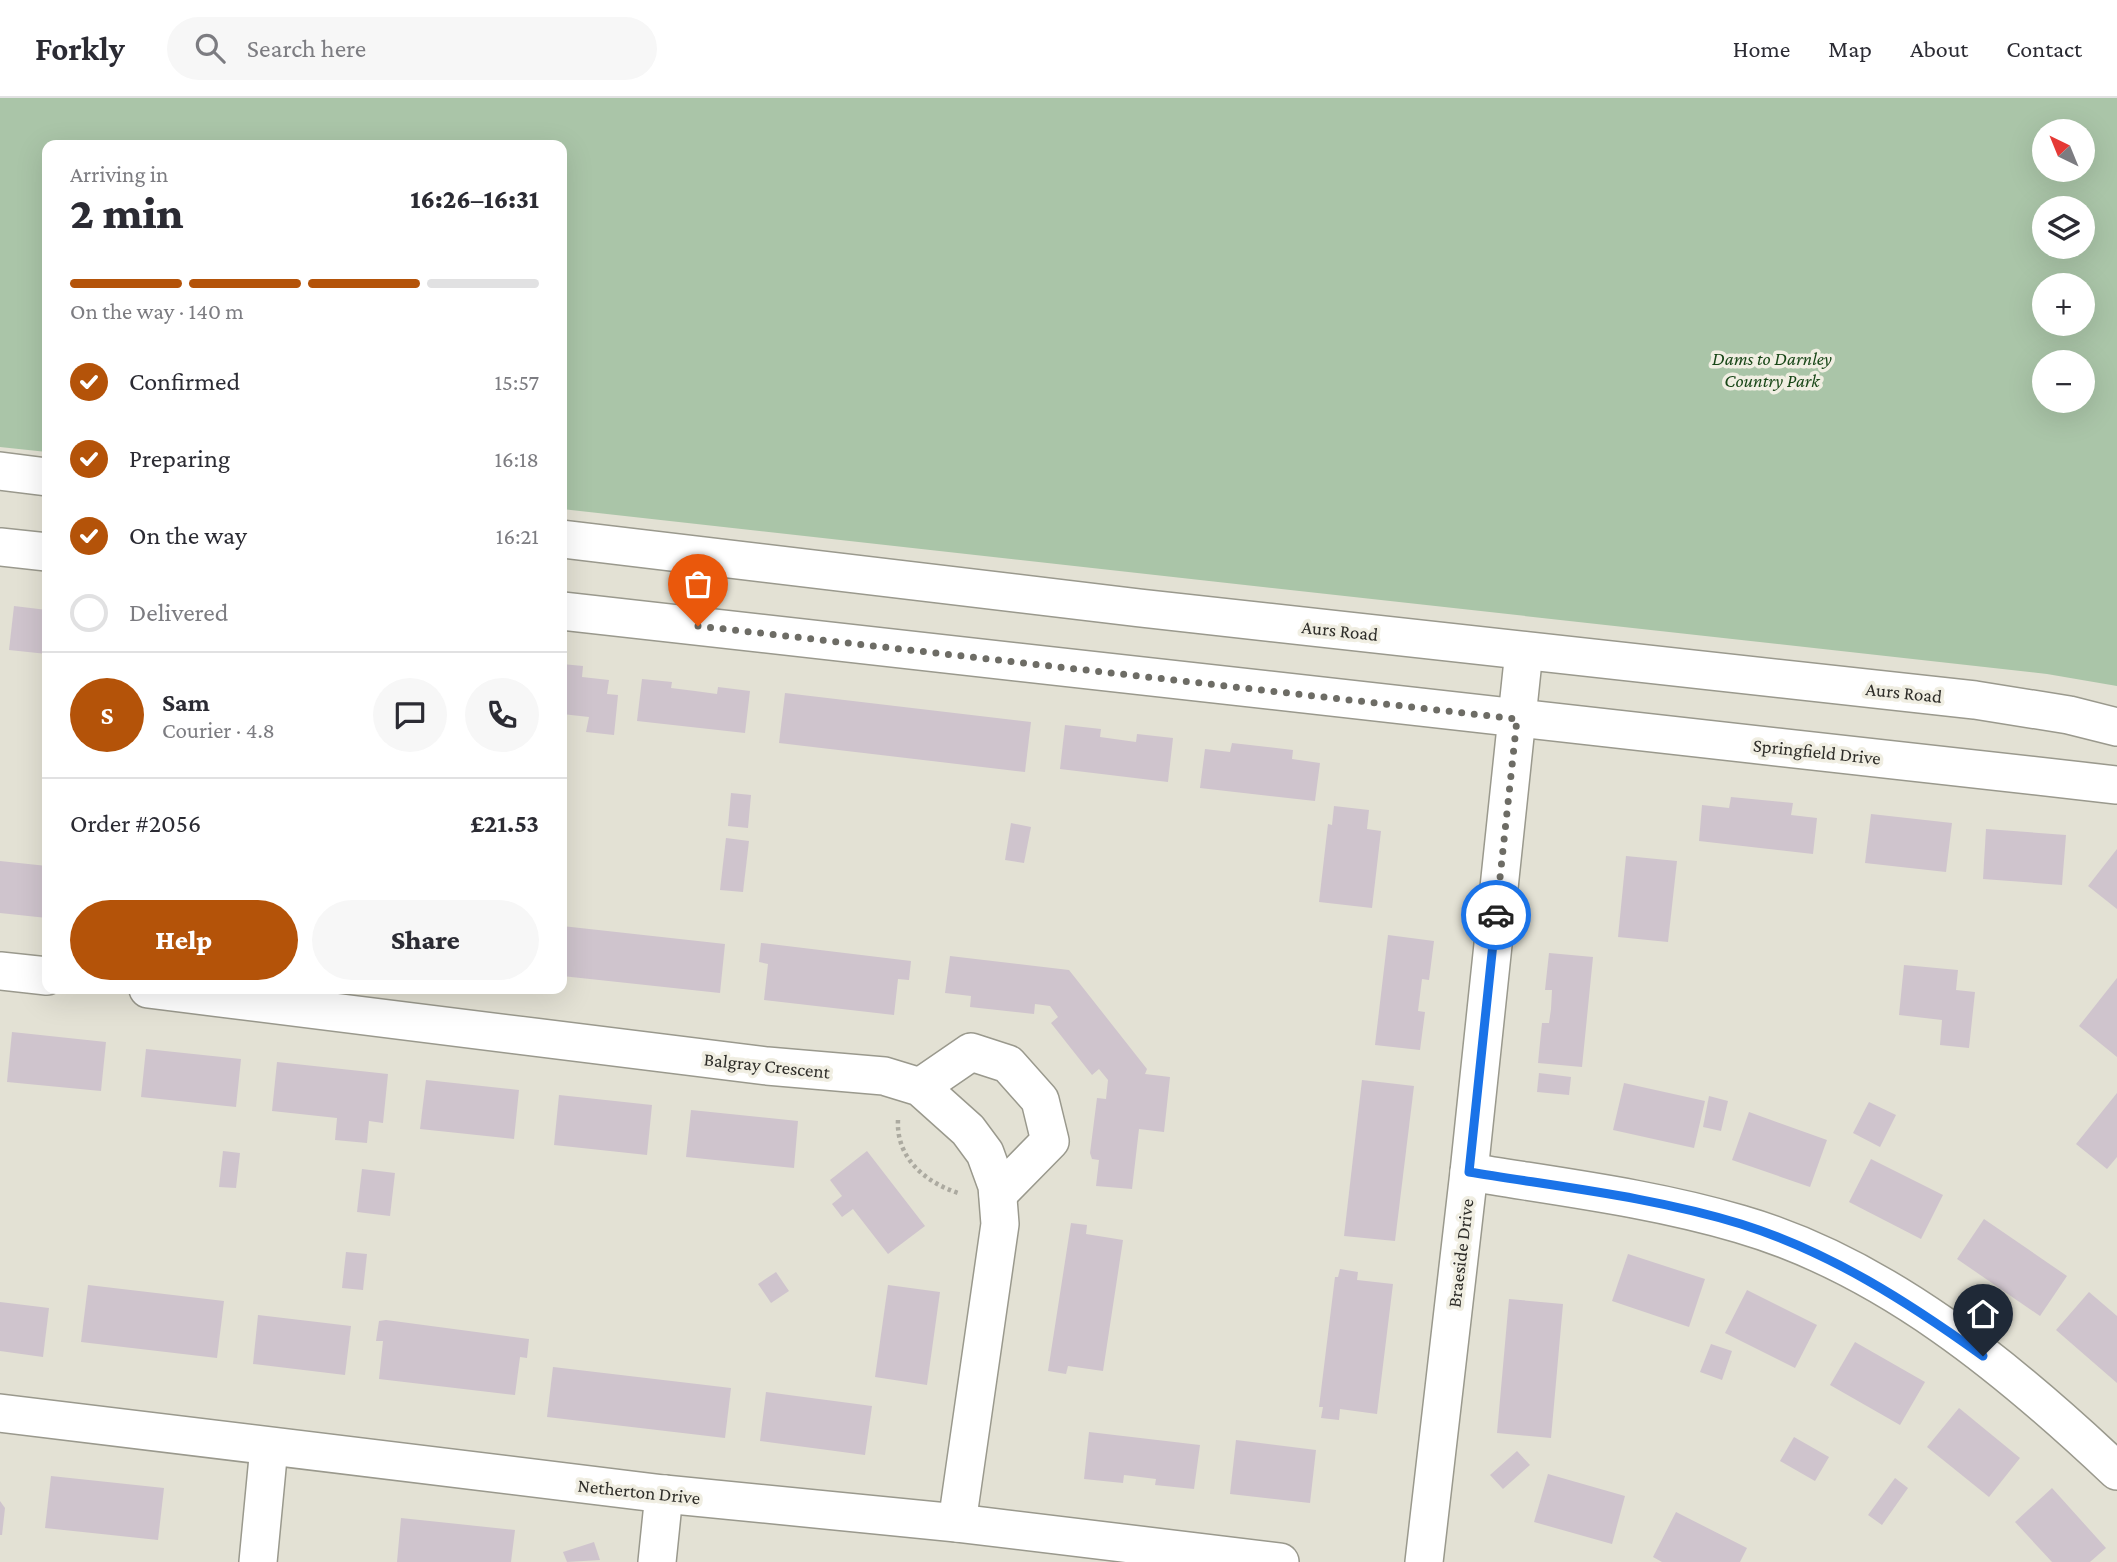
<!DOCTYPE html>
<html lang="en">
<head>
<meta charset="utf-8">
<style>
  body { margin:0; font-family:"Crimson Pro",serif; background:#f7f7f7; color:#2b2b33; height:100vh; display:flex; flex-direction:column; font-size:26px; white-space:nowrap }
  * { box-sizing:border-box; margin:0 }
  p { font-size:23px; color:#7c7c81 }
  .icon { flex:none; width:38px; height:38px; fill:none; stroke:currentColor; stroke-width:2; stroke-linecap:round; stroke-linejoin:round }
  .map { position:relative; flex:1; overflow:hidden }
  .drawer { position:absolute; left:42px; top:42px; width:525px; height:854px; display:flex; flex-direction:column; background:#fff; border-radius:14px; box-shadow:0 7px 28px #0002 }
  .drawer>* { flex:none }
  .needle { width:46px; rotate:317deg }
  .buttons { position:absolute; left:2032px; top:21px; display:grid; gap:14px }
  .buttons a { display:grid; place-items:center; width:63px; height:63px; border-radius:50%; background:#fff; box-shadow:0 7px 28px #0002; font-size:35px }
  .pin { position:absolute; display:grid; place-items:center; width:60px; height:60px; color:#fff; margin:-72px -30px; border-radius:50% 50% 50% 0; rotate:-45deg; box-shadow:0 0 7px #0007 }
  .pin .icon { rotate:45deg }
  .courier { position:absolute; display:grid; place-items:center; width:70px; height:70px; margin:-35px; border:5px solid #1a73e8; border-radius:50%; background:#fff; color:#222; box-shadow:0 2px 9px #0007 }
  .summary em { font-style:normal; font-weight:800 }
  .summary div { display:flex; flex-direction:column-reverse }
  .summary { display:flex; align-items:center; justify-content:space-between; height:119px; padding:0 28px }
  h1 { font-size:46px; font-weight:800; line-height:52px }
  .bar { display:grid; grid-template-columns:repeat(4,1fr); gap:10px 7px; align-content:center; height:84px; padding:0 28px }
  .bar i { height:9px; border-radius:5px; background:#e1e1e2 }
  .bar .selected { background:#b45309 }
  .bar p { grid-column:span 4 }
  .line { display:flex; align-items:center; gap:18px; padding:0 28px; border-top:2px solid #e1e1e2 }
  .line div { flex:1 }
  .round { display:grid; place-items:center; flex:none; width:74px; height:74px; border-radius:37px; background:#f7f7f7 }
  ol { padding:0 28px; list-style:none }
  li { display:flex; align-items:center; gap:21px; height:77px }
  li p { margin-inline-start:auto }
  li .icon { padding:7px; border-radius:50%; background:#b45309; color:#fff; stroke-width:4 }
  li:last-child { color:#7c7c81 }
  li i { width:38px; height:38px; border:4px solid #e1e1e2; border-radius:50% }
  .primary-button { display:flex; gap:14px; margin-top:auto; padding:14px 28px }
  .primary-button a { flex:1; height:80px; border-radius:42px; background:#b45309; color:#fff; font-size:28px; font-weight:800; line-height:80px; text-align:center }
  .primary-button a+a { background:#f7f7f7; color:#2b2b33 }
  header { display:flex; align-items:center; gap:42px; box-sizing:border-box; height:98px; padding:0 35px; background:#fff; border-bottom:2px solid #e1e1e2 }
  header strong { font-size:33px }
  nav { display:flex; gap:38px; margin-inline-start:auto; font-size:24px }
  .search { width:490px; height:63px; background:#f7f7f7; display:flex; align-items:center; gap:18px; box-sizing:border-box; padding:0 24px; border-radius:38px; color:#7c7c81; font-size:26px }
  .map>svg:first-child { display:block }
</style>
</head>
<body>
<header>
<strong>Forkly</strong>
<div class="search"><svg class="icon" aria-label="search" viewBox="0 0 24 24"><circle cx="10" cy="10" r="6"/><path d="M15 15l6 6"/></svg>Search here</div>
<nav><a>Home</a><a>Map</a><a>About</a><a>Contact</a></nav>
</header>
<div class="map">
<svg width="2117" height="1464" viewBox="0 0 2117 1464">
  <rect width="100%" height="100%" fill="#e3e1d4"/>
  <path fill="#aac5a8" fill-rule="evenodd" d="M 0,0 L 2117,0 L 2117,588 L 2047,576 L 562,411 L 562,47 L 47,47 L 47,354 L 0,349 ZM 2044,33 L 2082,33 L 2082,72 L 2044,72 ZM 2044,110 L 2082,110 L 2082,149 L 2044,149 ZM 2044,187 L 2082,187 L 2082,226 L 2044,226 ZM 2044,264 L 2082,264 L 2082,303 L 2044,303 Z"/>
  <g fill="#cfc4cd">
    <polygon points="14,508 47,512 47,556 9,552"/>
    <polygon points="562,566 583,568 582,579 609,582 607,596 618,597 614,637 586,634 589,619 562,616"/>
    <polygon points="642,581 672,584 671,590 695,593 717,596 718,589 750,593 745,635 637,623"/>
    <polygon points="785,595 1031,624 1025,674 779,645"/>
    <polygon points="1065,627 1101,631 1100,639 1136,644 1137,636 1173,640 1168,684 1060,671"/>
    <polygon points="1232,645 1293,652 1292,661 1320,665 1315,703 1200,690 1205,651 1230,654"/>
    <polygon points="731,695 751,697 748,730 728,728"/>
    <polygon points="1731,699 1793,705 1791,717 1817,720 1813,756 1699,743 1702,707 1729,710"/>
    <polygon points="1334,708 1369,712 1367,731 1381,733 1372,810 1319,804 1328,726 1332,727"/>
    <polygon points="1871,716 1952,725 1946,774 1865,765"/>
    <polygon points="1011,725 1031,729 1024,765 1005,762"/>
    <polygon points="1986,731 2066,737 2062,787 1983,781"/>
    <polygon points="726,740 749,743 743,794 720,792"/>
    <polygon points="2117,751 2117,811 2088,788"/>
    <polygon points="1626,758 1677,763 1668,844 1618,839"/>
    <polygon points="0,763 47,768 47,820 0,815"/>
    <polygon points="562,828 725,846 720,895 562,878"/>
    <polygon points="1388,837 1434,843 1429,882 1422,881 1418,913 1425,914 1420,952 1375,947"/>
    <polygon points="761,845 911,863 909,882 898,881 894,917 764,902 768,866 759,864"/>
    <polygon points="1549,855 1593,859 1582,969 1538,965 1542,925 1549,925 1551,911 1552,892 1545,892"/>
    <polygon points="950,858 1069,872 1147,971 1145,976 1170,979 1164,1034 1139,1031 1132,1091 1096,1088 1099,1062 1092,1061 1090,1055 1097,1000 1106,1001 1108,982 1099,971 1092,977 1051,925 1058,919 1050,908 1035,906 1034,916 970,909 971,898 945,895"/>
    <polygon points="1904,867 1958,872 1956,892 1975,894 1969,950 1940,947 1942,922 1899,917"/>
    <polygon points="2117,880 2117,959 2079,928"/>
    <polygon points="12,934 106,944 101,993 7,984"/>
    <polygon points="146,951 241,961 236,1009 141,999"/>
    <polygon points="277,964 388,976 383,1025 369,1023 367,1045 335,1042 337,1020 272,1013"/>
    <polygon points="1539,975 1571,979 1569,997 1537,994"/>
    <polygon points="426,982 519,992 514,1041 420,1031"/>
    <polygon points="1362,982 1414,988 1395,1143 1344,1138"/>
    <polygon points="1624,985 1705,1003 1694,1050 1613,1032"/>
    <polygon points="2117,995 2117,1059 2107,1071 2076,1046"/>
    <polygon points="559,997 652,1007 647,1057 554,1047"/>
    <polygon points="1709,998 1728,1003 1721,1033 1703,1029"/>
    <polygon points="1869,1004 1896,1017 1880,1049 1853,1035"/>
    <polygon points="691,1012 798,1023 794,1070 686,1059"/>
    <polygon points="1749,1014 1827,1042 1810,1089 1732,1062"/>
    <polygon points="223,1053 240,1055 236,1090 219,1089"/>
    <polygon points="867,1053 925,1128 888,1156 853,1111 842,1119 832,1106 842,1098 830,1082"/>
    <polygon points="1871,1061 1943,1097 1921,1141 1849,1104"/>
    <polygon points="362,1071 395,1075 390,1118 357,1114"/>
    <polygon points="1984,1121 2067,1178 2040,1218 1957,1161"/>
    <polygon points="1071,1125 1087,1127 1086,1136 1123,1142 1103,1273 1068,1268 1066,1276 1048,1273"/>
    <polygon points="346,1154 367,1156 363,1192 342,1190"/>
    <polygon points="1628,1156 1705,1181 1689,1229 1612,1203"/>
    <polygon points="1340,1171 1358,1174 1357,1182 1393,1186 1377,1316 1340,1311 1339,1322 1321,1320 1323,1309 1319,1309 1335,1179 1338,1179"/>
    <polygon points="776,1174 789,1193 771,1205 758,1186"/>
    <polygon points="88,1187 224,1203 217,1260 81,1244"/>
    <polygon points="888,1187 940,1194 927,1287 875,1279"/>
    <polygon points="1747,1192 1817,1227 1795,1270 1725,1235"/>
    <polygon points="2089,1194 2117,1218 2117,1285 2056,1232"/>
    <polygon points="1509,1201 1563,1206 1551,1340 1497,1335"/>
    <polygon points="0,1204 49,1210 43,1259 0,1253"/>
    <polygon points="258,1217 351,1228 345,1277 253,1266"/>
    <polygon points="386,1222 529,1241 527,1260 520,1259 515,1297 379,1281 383,1243 376,1243 379,1223"/>
    <polygon points="1855,1244 1925,1284 1900,1327 1830,1287"/>
    <polygon points="1711,1246 1732,1253 1722,1282 1700,1274"/>
    <polygon points="553,1269 731,1290 725,1340 547,1319"/>
    <polygon points="766,1294 872,1308 865,1357 760,1343"/>
    <polygon points="1959,1310 2020,1360 1989,1399 1927,1349"/>
    <polygon points="1089,1334 1200,1347 1194,1391 1155,1387 1156,1381 1124,1377 1123,1385 1084,1381"/>
    <polygon points="1794,1339 1829,1359 1815,1383 1780,1363"/>
    <polygon points="1236,1342 1316,1352 1310,1405 1230,1396"/>
    <polygon points="1517,1353 1530,1367 1503,1391 1490,1377"/>
    <polygon points="1548,1376 1625,1398 1612,1446 1534,1424"/>
    <polygon points="51,1378 164,1390 158,1442 45,1430"/>
    <polygon points="1895,1380 1908,1390 1882,1427 1868,1417"/>
    <polygon points="2052,1390 2106,1450 2090,1464 2052,1464 2015,1424"/>
    <polygon points="0,1403 5,1410 2,1437 0,1437"/>
    <polygon points="1676,1414 1747,1450 1740,1464 1662,1464 1653,1459"/>
    <polygon points="401,1420 515,1432 511,1464 397,1464"/>
    <polygon points="594,1444 600,1462 567,1464 563,1454"/>
  </g>
  <g fill="none" stroke-linecap="round" stroke-linejoin="round">
    <defs>
      <g id="minor">
        <polyline points="0,373 47,379"/>
        <polyline points="562,441 1140,510 1975,602 2069,617 2117,629"/>
        <polyline points="0,449 47,454"/>
        <polyline points="562,513 2117,687"/>
        <polyline points="0,873 47,878"/>
        <polyline points="148,891 767,968 884,978 920,989 968,1032 985,1055 997,1088 1000,1126 957,1425"/>
        <polyline points="920,989 971,954 1008,966 1040,1002 1050,1043 998,1096"/>
        <path d="M 1469,1074 C 1560,1089 1652,1100 1740,1126 C 1885,1168 2009,1271 2117,1373"/>
        <polyline points="0,1315 664,1396 957,1425 1280,1464"/>
        <polyline points="258,1464 269,1349"/>
        <polyline points="657,1464 664,1396"/>
        <polyline points="1424,1464 1469,1074 1524,553"/>
      </g>
    </defs>
    <use href="#minor" stroke="#9a998d" stroke-width="40"/>
    <path stroke="#acaaa0" stroke-width="4.5" stroke-dasharray="3.5 3.5" stroke-linecap="butt" d="M 898,1022 C 896,1060 925,1084 958,1095"/>
    <use href="#minor" stroke="#fff" stroke-width="37"/>
  </g>
  <g fill="none" stroke-linecap="round" stroke-linejoin="round">
    <polyline stroke="#6d6c65" stroke-width="7" stroke-dasharray="0 12.6" points="698,528 1517,621 1496,817"/>
    <path stroke="#1a73e8" stroke-width="9" d="M 1496,817 L 1469,1074 C 1560,1089 1653,1099 1741,1126 C 1830,1154 1908,1204 1983,1258"/>
  </g>
  <g text-anchor="middle" stroke-width="7" stroke-linejoin="round" paint-order="stroke">
    <g font-size="19" font-style="italic" fill="#194718" stroke="#f0eee2">
      <text x="1772" y="267">Dams to Darnley<tspan x="1772" dy="22">Country Park</tspan></text>
    </g>
    <g font-size="19" fill="#2e2d29" stroke="#f0eee2">
      <text transform="translate(1340 532) rotate(6)" y="7">Aurs Road</text>
      <text transform="translate(1904 594) rotate(6)" y="7">Aurs Road</text>
      <text transform="translate(1817 653) rotate(6)" y="7">Springfield Drive</text>
      <text transform="translate(767 967) rotate(6)" y="7">Balgray Crescent</text>
      <text transform="translate(1460 1155) rotate(-83)" y="7">Braeside Drive</text>
      <text transform="translate(639 1393) rotate(6)" y="7">Netherton Drive</text>
    </g>
  </g>
</svg>
<div class="buttons">
<a><svg class="needle" viewBox="-14 -14 28 28"><path d="M0-13l5 13h-10z" fill="#e53935"/><path d="M0 13l5-13h-10z" fill="#7c7c81"/></svg></a>
<a><svg class="icon" aria-label="layers" viewBox="0 0 24 24"><path d="M12 4l9 5-9 5-9-5zM3 14l9 5 9-5"/></svg></a>
<a>+</a>
<a>−</a>
</div>
<div class="pin" style="left:698px;top:528px;background:#ea580c"><svg class="icon" aria-label="bag" viewBox="0 0 24 24"><path d="M5 8h14l-1 12H6zM9 8a3 3 0 0 1 6 0"/></svg></div>
<div class="pin" style="left:1983px;top:1258px;background:#1f2937"><svg class="icon" aria-label="home" viewBox="0 0 24 24"><path d="M3 11l9-7 9 7M6 9v11h12V9"/></svg></div>
<div class="courier" style="left:1496px;top:817px"><svg class="icon" aria-label="car" viewBox="0 0 24 24"><path d="M5 17H2v-5l4-1 3-4h7l3 4 3 1v5h-3M9 17h6M6 11h13"/><circle cx="7" cy="17" r="2"/><circle cx="17" cy="17" r="2"/></svg></div>
<section class="drawer">
<div class="summary"><div><h1>2 min</h1><p>Arriving in</p></div><em>16:26–16:31</em></div>
<div class="bar"><i class="selected"></i><i class="selected"></i><i class="selected"></i><i></i><p>On the way · 140 m</p></div>
<ol>
<li><svg class="icon" aria-label="check" viewBox="0 0 24 24"><path d="M5 12l5 5 9-10"/></svg>Confirmed<p>15:57</p></li>
<li><svg class="icon" aria-label="check" viewBox="0 0 24 24"><path d="M5 12l5 5 9-10"/></svg>Preparing<p>16:18</p></li>
<li><svg class="icon" aria-label="check" viewBox="0 0 24 24"><path d="M5 12l5 5 9-10"/></svg>On the way<p>16:21</p></li>
<li><i></i>Delivered</li>
</ol>
<div class="line" style="height:126px"><b class="round" style="background:#b45309;color:#fff">S</b><div><b>Sam</b><p>Courier · 4.8</p></div><a class="round"><svg class="icon" aria-label="chat" viewBox="0 0 24 24"><path d="M4 5h16v11H9l-5 4z"/></svg></a><a class="round"><svg class="icon" aria-label="phone" viewBox="0 0 24 24"><path d="M5 4h4l2 5-3 2q2 4 5 5l2-3 5 2v4C11 20 4 13 5 4z"/></svg></a></div>
<div class="line" style="height:91px"><div>Order #2056</div><b>£21.53</b></div>
<div class="primary-button"><a>Help</a><a>Share</a></div>
</section>
</div>
</body>
</html>
